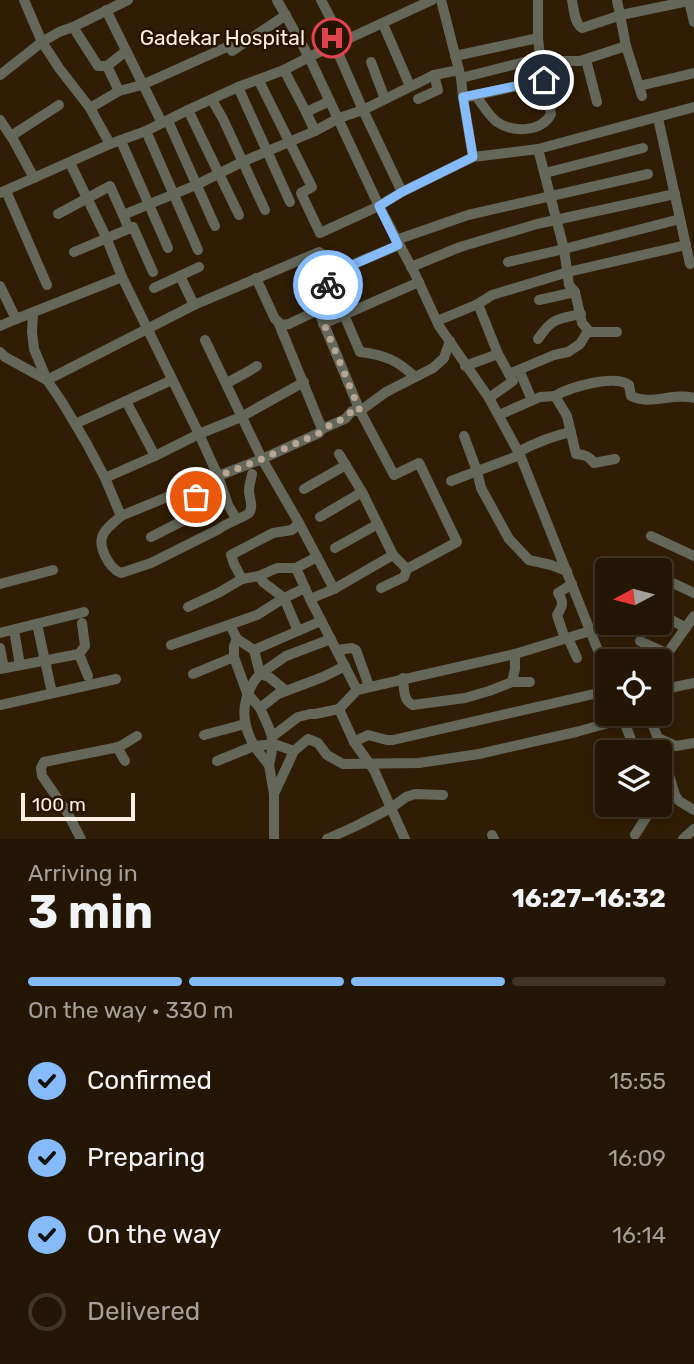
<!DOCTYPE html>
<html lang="en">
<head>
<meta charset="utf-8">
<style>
  body { margin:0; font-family:Rubik,sans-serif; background:#302313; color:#f1f3f6; height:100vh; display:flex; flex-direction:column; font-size:26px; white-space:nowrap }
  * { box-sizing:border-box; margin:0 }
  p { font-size:23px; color:#a39f9a }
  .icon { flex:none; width:38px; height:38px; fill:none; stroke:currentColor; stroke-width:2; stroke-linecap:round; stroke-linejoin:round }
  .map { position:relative; height:839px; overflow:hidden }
  .drawer { display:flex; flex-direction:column; background:#241604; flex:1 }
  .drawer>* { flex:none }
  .needle { width:46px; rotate:263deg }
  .controls { position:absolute; left:595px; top:558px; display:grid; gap:14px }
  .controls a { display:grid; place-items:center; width:77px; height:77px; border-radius:7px; background:#241604; box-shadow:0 4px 10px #0003,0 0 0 2px #413526; font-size:35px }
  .scale { position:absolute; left:21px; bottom:18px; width:114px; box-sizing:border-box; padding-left:7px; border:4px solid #fef1e2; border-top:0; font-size:19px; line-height:24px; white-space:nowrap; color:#fef1e2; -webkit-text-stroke:5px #261300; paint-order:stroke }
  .pin { position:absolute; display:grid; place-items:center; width:60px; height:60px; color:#fff; margin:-30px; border:4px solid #fff; border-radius:50%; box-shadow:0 2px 7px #0007 }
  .courier { position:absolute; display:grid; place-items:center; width:70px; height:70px; margin:-35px; border:5px solid #85bbfb; border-radius:50%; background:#fff; color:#222; box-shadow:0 2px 9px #0007 }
  .overview em { font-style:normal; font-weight:700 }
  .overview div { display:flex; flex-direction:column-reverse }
  .overview { display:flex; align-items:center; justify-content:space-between; height:119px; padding:0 28px }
  h1 { font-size:46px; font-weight:700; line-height:52px }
  .bar { display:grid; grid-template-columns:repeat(4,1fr); gap:10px 7px; align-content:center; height:84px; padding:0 28px }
  .bar i { height:9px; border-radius:5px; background:#413526 }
  .bar .active { background:#85bbfb }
  .bar p { grid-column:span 4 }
  ol { padding:0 28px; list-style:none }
  li { display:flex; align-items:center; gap:21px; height:77px }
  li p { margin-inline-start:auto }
  li .icon { padding:7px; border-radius:50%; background:#85bbfb; color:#111; stroke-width:4 }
  li:last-child { color:#a39f9a }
  li i { width:38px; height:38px; border:4px solid #413526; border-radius:50% }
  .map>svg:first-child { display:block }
</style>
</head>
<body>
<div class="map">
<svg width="694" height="839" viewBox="0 0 694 839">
  <rect width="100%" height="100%" fill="#301d05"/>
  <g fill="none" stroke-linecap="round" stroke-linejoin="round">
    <g stroke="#64675a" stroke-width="10">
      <polyline points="24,0 42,42 59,68 90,108 110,144"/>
      <polyline points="277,0 309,57 379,206 415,274 439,326 489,398 520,455 607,673"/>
      <polyline points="321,0 343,42"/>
      <polyline points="441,0 461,78 463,98 544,80"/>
      <path d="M 572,0 C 574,9 574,23 582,28 L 621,15 L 694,0"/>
      <polyline points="689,1 694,22"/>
      <polyline points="106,10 162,123"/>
      <polyline points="383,24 410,86"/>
      <polyline points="73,27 98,66 107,66"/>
      <polyline points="335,46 363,110 434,75 459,70"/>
      <polyline points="626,46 642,96"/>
      <polyline points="455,56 538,38"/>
      <polyline points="586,60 597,102"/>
      <polyline points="371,62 385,99"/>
      <polyline points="284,70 306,112 330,101"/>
      <polyline points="0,75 42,42 59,32 73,27 128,0"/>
      <polyline points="461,78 540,58 546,61 580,61 626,46 617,0"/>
      <polyline points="259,81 312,187 301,193 320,233 379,206 402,192 473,157 538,149 564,249 569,285 575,292"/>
      <polyline points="639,86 694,73"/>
      <polyline points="238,87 290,202"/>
      <polyline points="119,91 107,66 126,51"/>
      <path d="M 476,96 C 482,104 489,116 497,122 C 513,133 542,132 551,114 L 540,58 L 538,38 L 538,0"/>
      <polyline points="463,98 473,157"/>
      <polyline points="418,99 438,90 434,75"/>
      <polyline points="212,100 223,119 265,210"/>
      <polyline points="90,108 119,91 142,85 229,46 232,51 286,15"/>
      <polyline points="188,110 239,215"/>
      <polyline points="306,112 315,131"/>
      <polyline points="658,118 690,264"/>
      <polyline points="0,120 14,141 34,178"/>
      <polyline points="168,121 215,226"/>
      <polyline points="146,131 198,250"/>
      <polyline points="11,136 59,105"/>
      <polyline points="121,141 168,248"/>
      <polyline points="538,149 694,107"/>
      <polyline points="70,163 106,237 122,277 199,434 218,476 262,459 299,523 334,589"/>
      <polyline points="545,173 643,148"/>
      <polyline points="6,191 47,285"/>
      <polyline points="0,193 110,144 146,131 188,110 238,87 284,70 309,57 432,0"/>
      <polyline points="58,214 110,186 123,215"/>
      <polyline points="129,229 123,215 196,185 242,162 315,131 339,118 363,110 402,192"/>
      <polyline points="396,240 468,215 648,174"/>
      <polyline points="74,252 133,227 153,272"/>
      <polyline points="508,262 564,249 680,219"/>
      <polyline points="411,267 460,247 537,224 675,194"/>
      <polyline points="180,276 194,305"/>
      <polyline points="256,278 275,319 282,325 289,324 318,310 360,411 352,411 345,419 322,429"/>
      <polyline points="0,286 16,319 122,277"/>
      <polyline points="154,288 199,267"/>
      <polyline points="539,300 575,292 582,323 590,332 617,332"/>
      <polyline points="478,304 492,295 568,272 686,245"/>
      <path d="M 318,310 C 316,302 323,299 328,293 C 329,276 327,277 344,268"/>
      <polyline points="33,313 32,332 34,349 47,380 62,402 87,444 105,478 121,516 218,476 228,505 236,518"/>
      <path d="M 344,315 L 360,352 C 385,355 397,360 415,377"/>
      <polyline points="437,321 478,304 498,354 513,381 489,398"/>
      <polyline points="323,324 419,282"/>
      <polyline points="0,326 16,319"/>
      <path d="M 538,339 C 552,318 557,319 581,314"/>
      <polyline points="205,340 262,459 319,433 322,429 279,324"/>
      <polyline points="0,352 5,357 47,380 194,305 319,252 344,268 399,245"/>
      <polyline points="465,366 498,354"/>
      <polyline points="519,370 532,400"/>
      <polyline points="509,374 554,355 568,352 580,344 588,331"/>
      <polyline points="227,383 249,371 257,366"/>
      <polyline points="126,401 155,456"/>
      <polyline points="499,415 540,397 555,396"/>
      <polyline points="75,424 172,380"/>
      <polyline points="464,436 477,471 481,488 509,539 529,560 551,565 567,571"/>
      <path d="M 518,452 C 535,443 552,436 571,432"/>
      <polyline points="339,454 362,492 393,555 407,569 457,542 419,463 394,475 360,411 386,392 433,368 444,358 450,341"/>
      <path d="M 615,459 L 594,463 C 589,456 585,455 576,454 L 567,416 L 555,396 C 570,387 615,374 629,385 L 631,396 C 652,406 672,392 694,398"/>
      <polyline points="105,478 155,456 199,434 241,417 304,382"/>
      <polyline points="451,481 520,455"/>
      <polyline points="304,489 346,465"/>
      <path d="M 121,516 C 116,521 108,526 104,533 C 96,545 109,568 121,573 L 151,563 L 219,529 C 226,523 247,516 249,513 C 254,507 249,497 249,491 C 249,485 251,480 252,474"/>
      <polyline points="320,517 362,492"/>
      <polyline points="651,536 694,556"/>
      <path d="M 151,537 L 194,515 C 199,505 196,496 190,487"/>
      <polyline points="335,548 378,524"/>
      <polyline points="296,568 305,588"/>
      <polyline points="643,569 647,570"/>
      <polyline points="259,576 277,568 296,568 317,557"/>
      <polyline points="660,577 694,593"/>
      <polyline points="0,584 53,570"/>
      <polyline points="381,588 404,577 407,569"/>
      <polyline points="188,607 220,592 242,579"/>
      <polyline points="660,614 686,628"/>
      <polyline points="37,624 52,693"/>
      <polyline points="14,630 20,665"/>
      <polyline points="298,631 284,598 263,582 259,576 242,579 234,564 231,555 273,533 292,530 299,523"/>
      <polyline points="0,633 84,612"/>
      <polyline points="568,638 577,658"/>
      <path d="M 565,639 L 557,615 C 563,606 564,602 558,593 L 572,584"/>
      <polyline points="640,641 668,654"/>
      <polyline points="171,645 257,615 284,598 305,588 310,599"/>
      <polyline points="0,648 4,668"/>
      <polyline points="254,650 321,621"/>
      <polyline points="337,650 352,648 356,650 369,686"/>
      <polyline points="79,654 88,676"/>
      <polyline points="234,657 247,693 260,708 278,694 323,677 345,666"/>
      <polyline points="660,664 694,616"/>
      <polyline points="0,669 79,654 85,646 82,623"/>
      <polyline points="193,674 234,657 234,646 237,639"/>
      <polyline points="260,674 286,656 331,639"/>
      <polyline points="260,674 269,677 285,690"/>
      <path d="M 403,678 C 404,688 403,701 413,705 L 465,698 L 489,691 L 512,682 L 530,682"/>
      <polyline points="512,682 515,669 515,654"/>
      <polyline points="357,690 515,654 590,631"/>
      <polyline points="660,690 694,683"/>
      <polyline points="0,705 116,679"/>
      <path d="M 260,708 C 272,735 276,736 269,765"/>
      <polyline points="339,709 354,742 374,770 405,839"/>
      <polyline points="621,714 636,752"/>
      <polyline points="648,714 658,738 675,795 679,801 694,810"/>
      <polyline points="204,735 245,724"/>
      <polyline points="273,736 298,717 310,714 315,714 339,709 357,690 310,599 334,589 393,555"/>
      <polyline points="658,738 676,746 694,743"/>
      <polyline points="354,742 368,735 387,740 393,740 607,691"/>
      <polyline points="117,747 125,761"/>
      <path d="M 217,761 L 254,746 C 251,740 247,732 246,725 C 241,708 248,686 260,674 L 254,650 L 237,639 L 230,625"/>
      <polyline points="274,794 294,751 308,739 318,743 327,755 343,764 419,763 479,754 576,732 623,719 649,715"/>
      <polyline points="492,835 494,839"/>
      <polyline points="635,835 650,811 649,805"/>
      <polyline points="81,839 67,812 42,776 41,768 44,762 119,747 137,736"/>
      <polyline points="274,839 274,794 269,765 254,746 274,744 294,751"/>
      <polyline points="327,839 356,826 391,808 406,797 415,794 443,795"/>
      <polyline points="683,839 694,829"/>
    </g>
  </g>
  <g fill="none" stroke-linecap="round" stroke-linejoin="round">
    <path stroke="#b6a795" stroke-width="7" stroke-dasharray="0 12.6" d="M 196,497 L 190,487 L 262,459 L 319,433 C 329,423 343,422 352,411 L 360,411 L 317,307 L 319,302 L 328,293 L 328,285"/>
    <polyline stroke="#85bbfb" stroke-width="9" points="328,285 327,281 330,275 398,245 379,206 402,192 473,157 463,97 544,80"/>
  </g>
  <defs>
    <symbol id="hospital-ring" viewBox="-11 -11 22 22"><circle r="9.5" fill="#261300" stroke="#e0444e" stroke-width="1.5"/><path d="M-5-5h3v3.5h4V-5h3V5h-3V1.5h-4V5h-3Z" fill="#e0444e"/></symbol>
  </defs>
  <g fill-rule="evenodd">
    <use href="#hospital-ring" x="310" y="16" width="44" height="44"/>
  </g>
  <g text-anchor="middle" stroke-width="5" stroke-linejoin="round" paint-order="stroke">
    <g font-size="21" fill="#fef1e2" stroke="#261300" text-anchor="end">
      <text x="305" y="45">Gadekar Hospital</text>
    </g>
  </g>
</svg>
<div class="controls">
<a><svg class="needle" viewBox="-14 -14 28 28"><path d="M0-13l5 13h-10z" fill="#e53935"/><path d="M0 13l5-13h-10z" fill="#a39f9a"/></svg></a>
<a><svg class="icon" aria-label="locate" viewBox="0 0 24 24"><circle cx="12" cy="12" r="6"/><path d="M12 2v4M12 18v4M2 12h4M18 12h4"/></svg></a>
<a><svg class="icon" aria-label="layers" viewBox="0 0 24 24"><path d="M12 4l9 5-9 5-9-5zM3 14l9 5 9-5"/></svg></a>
</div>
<div class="scale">100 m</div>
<div class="pin" style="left:196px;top:497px;background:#ea580c"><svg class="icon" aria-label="bag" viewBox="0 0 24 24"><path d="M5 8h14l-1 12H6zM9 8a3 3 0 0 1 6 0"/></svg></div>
<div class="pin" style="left:544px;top:80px;background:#1f2937"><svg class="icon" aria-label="home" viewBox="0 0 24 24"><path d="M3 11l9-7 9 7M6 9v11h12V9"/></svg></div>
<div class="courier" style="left:328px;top:285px"><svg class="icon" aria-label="bike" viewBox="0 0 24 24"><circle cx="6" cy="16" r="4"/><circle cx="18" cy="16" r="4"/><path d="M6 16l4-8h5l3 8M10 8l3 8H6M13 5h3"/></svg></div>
</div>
<section class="drawer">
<div class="overview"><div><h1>3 min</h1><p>Arriving in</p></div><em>16:27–16:32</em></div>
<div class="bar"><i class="active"></i><i class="active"></i><i class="active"></i><i></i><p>On the way · 330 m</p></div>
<ol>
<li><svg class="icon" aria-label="check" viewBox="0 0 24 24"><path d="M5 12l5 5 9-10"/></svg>Confirmed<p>15:55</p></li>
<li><svg class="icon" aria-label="check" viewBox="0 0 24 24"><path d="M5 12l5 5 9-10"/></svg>Preparing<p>16:09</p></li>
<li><svg class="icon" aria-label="check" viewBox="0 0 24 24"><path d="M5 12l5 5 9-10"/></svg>On the way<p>16:14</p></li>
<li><i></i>Delivered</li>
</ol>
</section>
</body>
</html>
